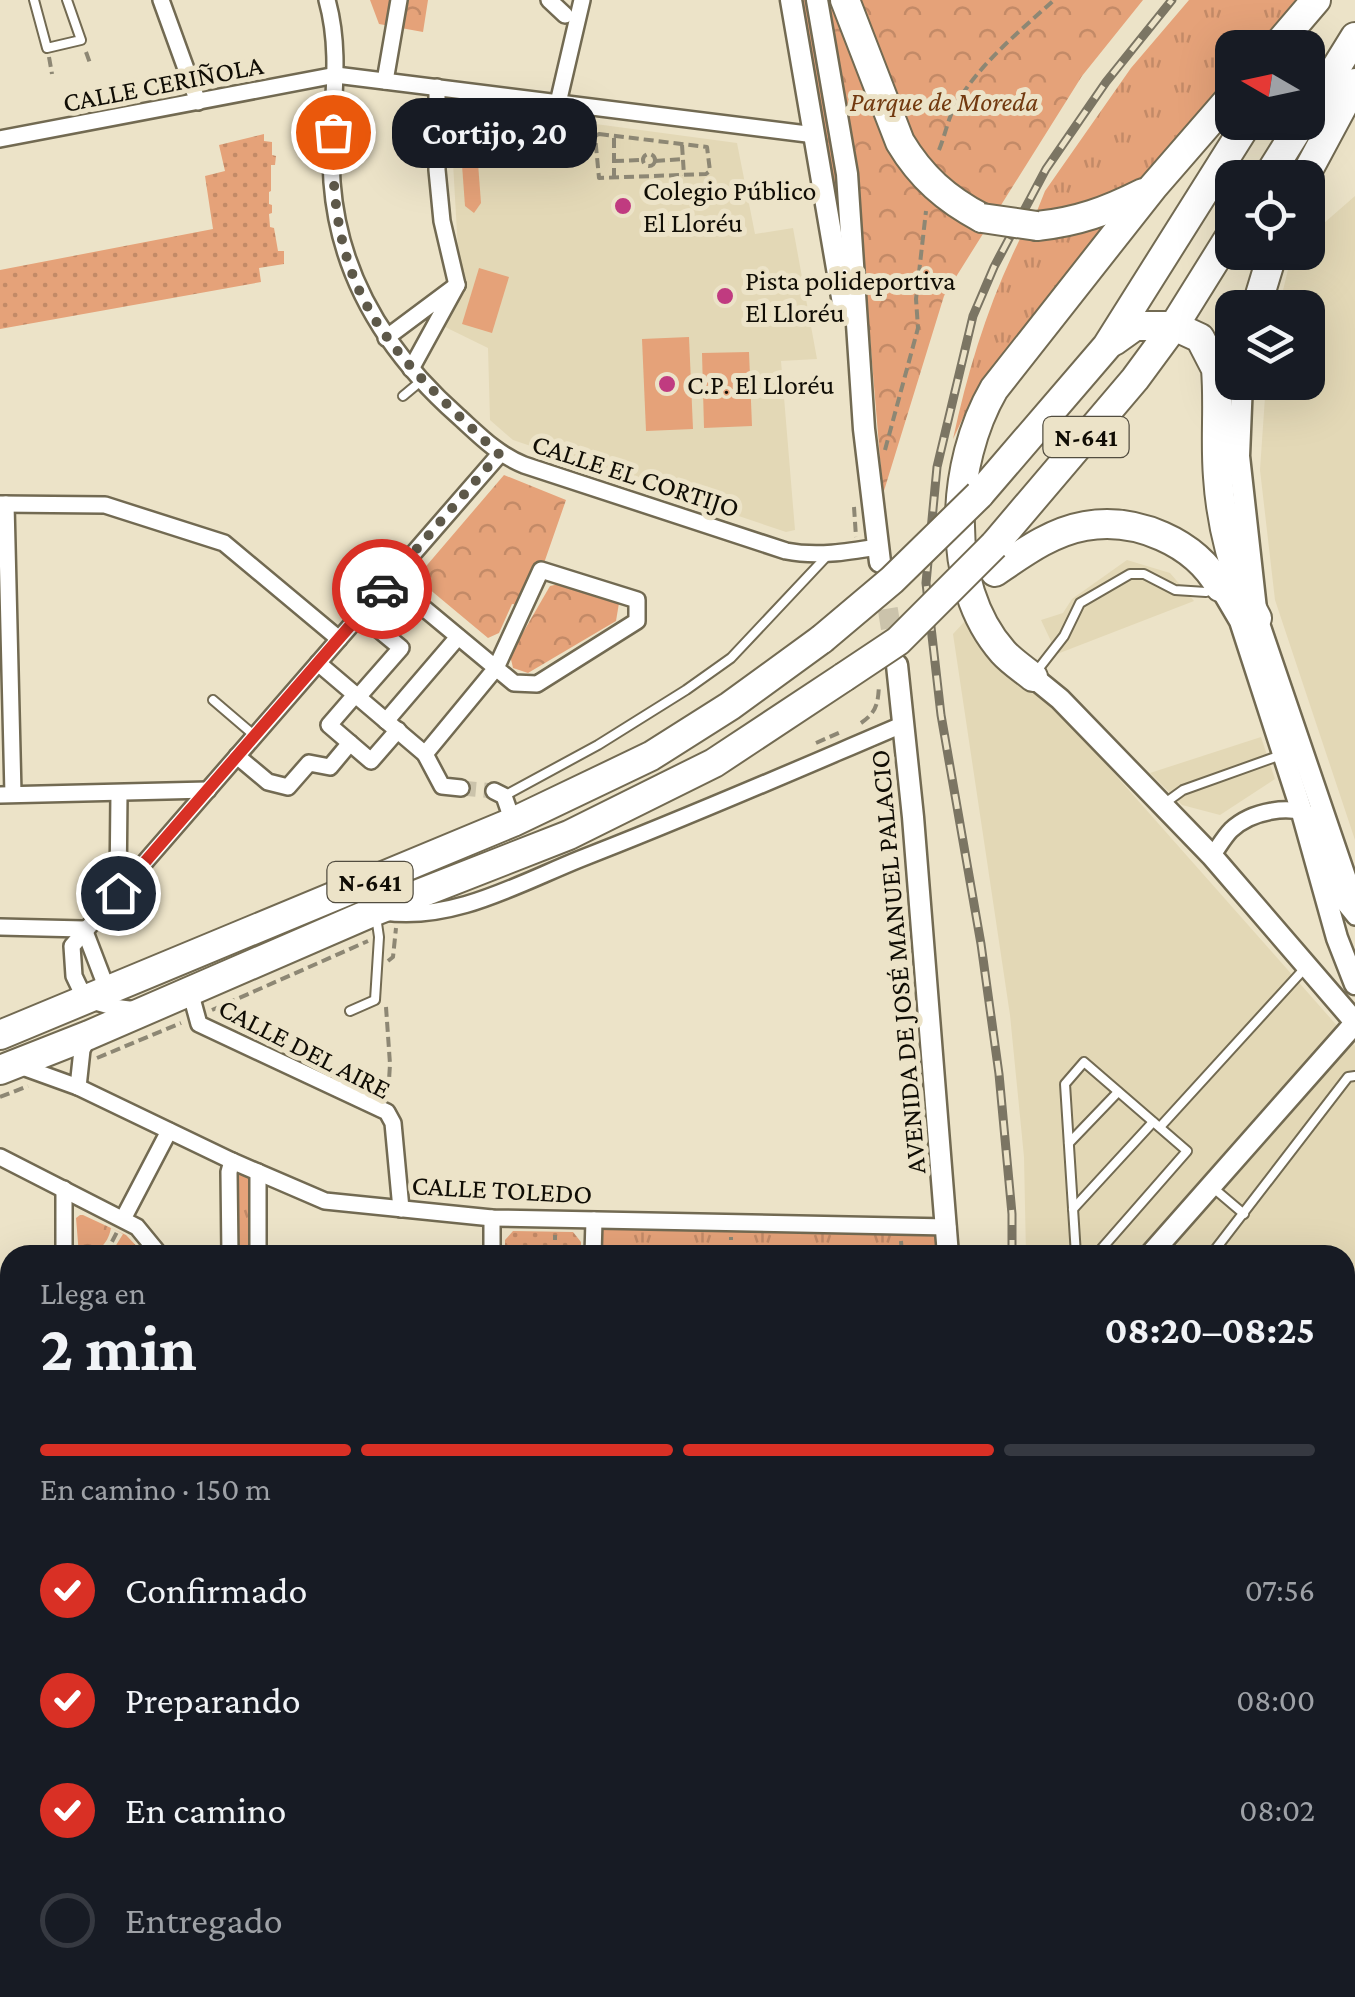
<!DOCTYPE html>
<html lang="es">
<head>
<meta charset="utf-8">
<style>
  body { margin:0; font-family:"Crimson Pro",serif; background:#242831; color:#f1f3f6; height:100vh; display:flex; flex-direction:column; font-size:38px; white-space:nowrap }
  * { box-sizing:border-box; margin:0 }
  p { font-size:32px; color:#9ea1a6 }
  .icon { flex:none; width:55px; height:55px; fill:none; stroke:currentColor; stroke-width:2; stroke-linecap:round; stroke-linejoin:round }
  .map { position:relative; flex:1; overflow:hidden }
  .drawer { position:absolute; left:0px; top:1245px; width:1355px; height:752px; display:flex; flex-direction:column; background:#171b24; border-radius:30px 30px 0 0; box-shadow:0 10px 40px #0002 }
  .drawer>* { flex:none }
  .needle { width:65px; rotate:279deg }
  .buttons { position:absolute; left:1215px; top:30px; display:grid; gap:20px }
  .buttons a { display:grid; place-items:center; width:110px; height:110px; border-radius:20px; background:#171b24; box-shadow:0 10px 40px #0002; font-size:50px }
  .pin { position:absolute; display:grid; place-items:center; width:85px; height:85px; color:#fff; margin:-42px; border:5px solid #fff; border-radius:50%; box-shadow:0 2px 10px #0007 }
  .courier { position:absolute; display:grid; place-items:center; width:100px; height:100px; margin:-50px; border:8px solid #d93025; border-radius:50%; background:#fff; color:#222; box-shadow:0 2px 12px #0007 }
  .bubble { position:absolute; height:70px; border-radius:30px; background:#171b24; box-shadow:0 10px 40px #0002; font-size:32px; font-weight:700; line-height:70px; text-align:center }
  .overview em { font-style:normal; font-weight:700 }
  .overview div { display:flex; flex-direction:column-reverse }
  .overview { display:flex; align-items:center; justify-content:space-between; height:170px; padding:0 40px }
  h1 { font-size:65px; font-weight:700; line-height:75px }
  .bar { display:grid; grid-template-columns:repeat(4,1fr); gap:15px 10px; align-content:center; height:120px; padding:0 40px }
  .bar i { height:12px; border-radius:8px; background:#363941 }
  .bar .current { background:#d93025 }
  .bar p { grid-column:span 4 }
  ol { padding:0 40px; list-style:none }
  li { display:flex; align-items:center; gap:30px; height:110px }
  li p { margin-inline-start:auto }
  li .icon { padding:10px; border-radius:50%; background:#d93025; color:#fff; stroke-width:4 }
  li:last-child { color:#9ea1a6 }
  li i { width:55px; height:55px; border:5px solid #363941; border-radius:50% }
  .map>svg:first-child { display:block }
</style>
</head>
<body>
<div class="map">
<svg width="1355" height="1997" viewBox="0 0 1355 1997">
  <defs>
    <pattern id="grass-tufts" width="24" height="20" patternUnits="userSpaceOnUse" patternTransform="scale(2.5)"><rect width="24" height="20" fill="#e5a279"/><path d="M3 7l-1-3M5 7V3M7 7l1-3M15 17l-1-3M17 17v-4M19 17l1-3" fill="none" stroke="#c38a67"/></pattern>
    <pattern id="park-crowns" width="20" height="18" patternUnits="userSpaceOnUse" patternTransform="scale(2.5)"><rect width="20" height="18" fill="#e5a279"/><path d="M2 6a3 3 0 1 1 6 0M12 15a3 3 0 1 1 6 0" fill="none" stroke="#c38a67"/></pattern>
    <pattern id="garden-dots" width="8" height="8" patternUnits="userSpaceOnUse" patternTransform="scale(2.5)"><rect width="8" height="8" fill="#e5a279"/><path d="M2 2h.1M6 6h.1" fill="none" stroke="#c38a67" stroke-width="1.8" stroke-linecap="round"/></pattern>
  </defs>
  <rect width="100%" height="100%" fill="#ece3c8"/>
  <g fill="#e3d8b6">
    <polygon points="455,105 737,143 755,234 793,228 817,359 781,361 795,530 786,532 513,440 490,420 488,348 441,325 460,286 450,109"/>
    <polygon points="1355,196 1355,840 1275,600 1260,470 1266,383 1308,382 1308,308 1279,307 1292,253 1308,252 1308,237"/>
    <polygon points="1127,560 1170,573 1194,601 1057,654 1041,620 1063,613 1072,599"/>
    <polygon points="966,620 972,623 991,655 1073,727 1355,1046 1355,1997 1013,1997 1004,1988 1345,1988 1345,1255 1026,1255 1024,1157 1010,1015 953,634"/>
    <polygon points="1261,737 1275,779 1220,815 1182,805 1150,773"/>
  </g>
  <g fill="url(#grass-tufts)">
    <polygon points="798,0 809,0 842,197 843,241 831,201"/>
    <polygon points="1189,0 1299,0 1257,47 1232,48 1232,75 1138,181 1108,200 1043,213 1037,211 1045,191 1131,68"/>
    <path d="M 1107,226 L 977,388 L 953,439 C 968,369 989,301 1021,237 L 1064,235 Z"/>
    <polygon points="232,1161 258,1172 258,1255 230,1255"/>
    <polygon points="594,1220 948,1227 948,1255 593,1255"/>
  </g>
  <g fill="url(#park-crowns)">
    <polygon points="370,0 428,0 423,32 379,24"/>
    <polygon points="820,0 1143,0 1082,76 944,296 883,494 856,169"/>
    <polygon points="504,475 566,500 543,566 519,605 512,604 499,633 488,638 416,578"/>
    <polygon points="559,584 619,603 616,621 528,673 513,668 510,655 550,586"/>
    <path d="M 80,1215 L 83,1215 L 126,1235 L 145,1255 L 110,1255 L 123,1234 L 111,1228 C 108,1245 96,1255 79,1255 L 76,1218 Z"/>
  </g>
  <g fill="url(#garden-dots)">
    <polygon points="264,134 264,141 272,142 272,155 276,156 275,165 271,165 271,191 269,192 269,204 272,205 272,213 269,214 270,227 274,228 278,251 284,251 284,264 259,268 261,282 0,329 0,270 213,229 205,176 225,171 219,145"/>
    <polygon points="513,1231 573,1232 581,1242 581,1255 505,1255 505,1240"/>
  </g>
  <g fill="#e5a279">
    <polygon points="477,150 481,203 474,213 465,206 461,151"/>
    <polygon points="479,268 509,277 492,333 462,324"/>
    <polygon points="689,337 693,429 646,431 642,339"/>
    <polygon points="749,352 752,426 704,428 702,353"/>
  </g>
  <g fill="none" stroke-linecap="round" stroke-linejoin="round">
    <polyline stroke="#cbc3ab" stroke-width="15" stroke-dasharray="15 8" stroke-linecap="butt" points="461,788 494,791"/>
    <polyline stroke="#cbc3ab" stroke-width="20" stroke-dasharray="20 10" stroke-linecap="butt" points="883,579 895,654"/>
    <defs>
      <g id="lane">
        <polyline points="34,0 47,48 81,40 67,0"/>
        <polyline points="403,396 421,381"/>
        <polyline points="1036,672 1064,636 1080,603 1130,574 1144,574 1175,590 1206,592 1216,588"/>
        <polyline points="213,700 255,736"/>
        <polyline points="504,796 598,745 686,690 731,658 826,557"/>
        <polyline points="1165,803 1183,790 1281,755"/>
        <polyline points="350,1011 375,1000 379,937 376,916"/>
        <polyline points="1160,1127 1305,968"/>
        <polyline points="1069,1143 1118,1092"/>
        <polyline points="1211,1186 1244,1214"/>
        <polyline points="1073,1209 1153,1122"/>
        <polyline points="1076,1255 1065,1084 1084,1062 1187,1151 1096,1255"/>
        <polyline points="1211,1255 1348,1077 1355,1076"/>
      </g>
      <g id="street">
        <polyline points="161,0 198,102"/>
        <path d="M 327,0 C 344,60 328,121 332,182 C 339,277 388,354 458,416 C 480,436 497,454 524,465 L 786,551 C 817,557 847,552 877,547"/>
        <polyline points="549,0 565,15"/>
        <polyline points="385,81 399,0"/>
        <polyline points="437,87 437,170 442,221 457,285"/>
        <polyline points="558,103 582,0"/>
        <polyline points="0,139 336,75 815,135"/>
        <polyline points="386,338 457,285 411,369"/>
        <polyline points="0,504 105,505 224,543 339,639"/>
        <polyline points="6,504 13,794"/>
        <polyline points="390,580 514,683 537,684 637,621 637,600 541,570 496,668 425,754 442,786 461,788"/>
        <polyline points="318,663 425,754"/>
        <polyline points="355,695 329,725 371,761 398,730"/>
        <polyline points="358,697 401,648 360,614"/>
        <polyline points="386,721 458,637"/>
        <polyline points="237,756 268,782 288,787 309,763 330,767 350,743"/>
        <polyline points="494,791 504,796 513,822"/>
        <polyline points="0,795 208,790"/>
        <path d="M 1212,856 C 1218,848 1224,837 1231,830 C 1251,811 1291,803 1314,817 L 1342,901 L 1355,917"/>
        <polyline points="118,893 119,793"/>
        <path d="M 384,912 C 452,922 518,884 580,859 C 689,817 796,770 904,724"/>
        <polyline points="0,927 84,929"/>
        <polyline points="84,929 107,989"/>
        <polyline points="190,991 199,1024 387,1112 393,1123 401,1209"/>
        <polyline points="137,1010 113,1007 85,999 74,976 72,946 499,455"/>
        <polyline points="17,1065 78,1087 232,1161 325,1201 492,1218 948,1227"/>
        <polyline points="78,1087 82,1050 88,1038"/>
        <polyline points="0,1157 137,1227 160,1255"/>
        <polyline points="258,1172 258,1255"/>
        <polyline points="64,1189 64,1255"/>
        <polyline points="492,1218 492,1255"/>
        <polyline points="123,1219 169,1131"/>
        <polyline points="230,1255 229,1172 232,1161"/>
        <polyline points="593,1255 594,1220"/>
        <polyline points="0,1372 10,1372"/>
        <polyline points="0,1527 10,1527"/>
        <polyline points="0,1698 10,1698"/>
        <polyline points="1345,1754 1355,1762"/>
        <polyline points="1345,1819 1355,1808"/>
        <polyline points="0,1848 10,1848"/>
        <polyline points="0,1905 10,1919"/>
        <polyline points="0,1951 10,1951"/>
        <polyline points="261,1988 261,1997"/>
        <polyline points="411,1988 411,1997"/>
        <polyline points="1315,1988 1315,1997"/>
      </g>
      <g id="secondary">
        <polyline points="791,0 844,309"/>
        <polyline points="817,0 847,174 864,429 880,562"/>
        <polyline points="1242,382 1239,456 1257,618 1355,906"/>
        <polyline points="1220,587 1240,621 1301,809 1337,938 1355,984"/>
        <polyline points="897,665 913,817 948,1255"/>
        <polyline points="1033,677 1060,699 1212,856 1355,1022"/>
        <polyline points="1150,1255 1355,1023"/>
        <polyline points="889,1997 890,1988"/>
      </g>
      <g id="highway">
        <path d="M 845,0 L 900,142 C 921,177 946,199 982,218"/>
        <polyline points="1275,48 1316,0"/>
        <polyline points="1308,113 1355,37"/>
        <polyline points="1267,178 1302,122"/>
        <polyline points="1304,178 1355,83"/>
        <path d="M 1037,226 C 1077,222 1107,211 1143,193"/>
        <polyline points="1256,308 1273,252"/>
        <path d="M 1114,341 L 1135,326 L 1174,326 L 1200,338 L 1216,369 C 1219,405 1215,441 1218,477 C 1221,523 1234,579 1257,618"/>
        <polyline points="979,495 1107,346 1248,122"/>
        <polyline points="994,545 1135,379 1174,326 1232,233"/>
        <path d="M 995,572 C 1023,553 1051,532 1085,526 C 1136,517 1195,542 1220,587"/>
        <path d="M 1033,677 C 1023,669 1011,661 1003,652 C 943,584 951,463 994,389 L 1153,187 L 1232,96"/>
        <polyline points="0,1035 513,822 651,756 730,706 822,639"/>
        <polyline points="0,1070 89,1035 375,911 569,835 714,763 844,677"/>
      </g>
    </defs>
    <use href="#lane" stroke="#726a52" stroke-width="12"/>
    <use href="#street" stroke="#726a52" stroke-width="20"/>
    <use href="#secondary" stroke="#726a52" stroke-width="25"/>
    <use href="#highway" stroke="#726a52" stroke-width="32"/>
    <g stroke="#8d8774" stroke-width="4" stroke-dasharray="10 5" stroke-linecap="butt">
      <polyline points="86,52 91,66"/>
      <polyline points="49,57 52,74"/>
      <polyline points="101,92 106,104"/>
      <polygon points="599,134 707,147 710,171 706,174 599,178 595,136"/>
      <polyline points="614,138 614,178"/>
      <polyline points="682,145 684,175"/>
      <path d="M 939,150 C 944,138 947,124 952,112 C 974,68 1018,33 1054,0"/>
      <circle cx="649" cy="160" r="6"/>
      <polyline points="614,161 642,160"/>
      <polyline points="655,161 683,159"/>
      <polyline points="885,450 918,328 916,299 926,211"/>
      <polyline points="854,507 856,537"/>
      <path d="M 861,723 C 877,712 878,703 879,685"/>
      <polyline points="816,743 843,731"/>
      <polyline points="388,961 393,957 396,928"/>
      <polyline points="386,1007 390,1064 388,1097"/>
      <polyline points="212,1010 368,941"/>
      <polyline points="97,1058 181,1023"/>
      <polyline points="0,1097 28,1086"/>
      <polyline points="901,1241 902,1255"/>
      <polyline points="105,1255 117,1232"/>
      <polyline points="555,1255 555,1235"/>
      <polyline points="731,1255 731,1237"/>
    </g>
    <use href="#lane" stroke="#fff" stroke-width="8"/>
    <use href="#street" stroke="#fff" stroke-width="15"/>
    <use href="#secondary" stroke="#fff" stroke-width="20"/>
    <use href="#highway" stroke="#fff" stroke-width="28"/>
    <defs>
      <g id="rail">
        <polyline points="1012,1255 1012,1214 999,1074 981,944 941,715 926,583 937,467 973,316 994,267 1046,169 1106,82 1172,0"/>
        <polyline points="932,1997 933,1988"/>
      </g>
    </defs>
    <use href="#rail" stroke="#7b7563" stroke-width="9"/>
    <use href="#rail" stroke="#ece3c8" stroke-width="5" stroke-dasharray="15" stroke-linecap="butt"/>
    <defs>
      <g id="highway-bridge">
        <polyline points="982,218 1037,226"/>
        <polyline points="822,639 892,580 979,495"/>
        <polyline points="844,677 898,641 994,545"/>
      </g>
    </defs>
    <use href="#highway-bridge" stroke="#726a52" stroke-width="32" stroke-linecap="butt"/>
    <use href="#highway-bridge" stroke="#fff" stroke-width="28"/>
  </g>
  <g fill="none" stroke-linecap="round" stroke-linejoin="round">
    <path stroke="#5d5849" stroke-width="10" stroke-dasharray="0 18" d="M 333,132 C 329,298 387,348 499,454 L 382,589"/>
    <polyline stroke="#d93025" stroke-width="12" points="118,893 382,589"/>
  </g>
  <g fill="#c03b80" stroke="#ece3c8" stroke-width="4">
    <circle cx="623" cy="206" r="10"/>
    <circle cx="725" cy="296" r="10"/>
    <circle cx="667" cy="384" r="10"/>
  </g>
  <g text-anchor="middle" stroke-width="10" stroke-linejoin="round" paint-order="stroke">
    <g fill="#ece3c8" stroke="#524d40" stroke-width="2.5">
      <rect x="1043.5" y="417" width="85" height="40" rx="8"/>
      <rect x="327.5" y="862" width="85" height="40" rx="8"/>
    </g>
    <g font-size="25" font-weight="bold" fill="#100d05">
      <text x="1086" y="446">N-641</text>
      <text x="370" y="891">N-641</text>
    </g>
    <g font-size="28" fill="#100d05" stroke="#ece3c8">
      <text transform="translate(163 83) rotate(-11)" y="10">CALLE CERIÑOLA</text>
      <text transform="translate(636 475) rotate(18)" y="10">CALLE EL CORTIJO</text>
      <text transform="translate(897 962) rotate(-95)" y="10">AVENIDA DE JOSÉ MANUEL PALACIO</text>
      <text transform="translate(305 1048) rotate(27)" y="10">CALLE DEL AIRE</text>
      <text transform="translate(502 1189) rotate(3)" y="10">CALLE TOLEDO</text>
    </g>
    <g font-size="28" font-style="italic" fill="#723a10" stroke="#ece3c8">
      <text x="944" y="111">Parque de Moreda</text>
    </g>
    <g font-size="28" fill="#100d05" stroke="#ece3c8" text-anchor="start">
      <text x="643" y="200">Colegio Público<tspan x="643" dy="32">El Lloréu</tspan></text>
      <text x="745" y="290">Pista polideportiva<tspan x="745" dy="32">El Lloréu</tspan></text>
      <text x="687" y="394">C.P. El Lloréu</text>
    </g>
  </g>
</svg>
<div class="buttons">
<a><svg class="needle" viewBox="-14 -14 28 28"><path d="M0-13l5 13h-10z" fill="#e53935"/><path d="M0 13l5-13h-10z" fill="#9ea1a6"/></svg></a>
<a><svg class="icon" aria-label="locate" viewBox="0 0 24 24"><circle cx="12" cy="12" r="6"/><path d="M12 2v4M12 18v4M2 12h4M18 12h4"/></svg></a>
<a><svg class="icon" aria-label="layers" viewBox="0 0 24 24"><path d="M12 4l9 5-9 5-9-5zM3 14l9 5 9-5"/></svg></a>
</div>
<div class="pin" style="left:333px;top:132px;background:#ea580c"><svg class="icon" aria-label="bag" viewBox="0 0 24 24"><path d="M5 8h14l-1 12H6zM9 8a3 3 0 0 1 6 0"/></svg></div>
<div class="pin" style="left:118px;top:893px;background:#1f2937"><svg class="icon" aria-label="home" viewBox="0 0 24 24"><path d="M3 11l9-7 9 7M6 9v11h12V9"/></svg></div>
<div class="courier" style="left:382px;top:589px"><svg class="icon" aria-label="car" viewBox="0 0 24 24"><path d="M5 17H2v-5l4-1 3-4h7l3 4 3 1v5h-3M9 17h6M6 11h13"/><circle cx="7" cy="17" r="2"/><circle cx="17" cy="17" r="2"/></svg></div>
<div class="bubble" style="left:392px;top:98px;width:205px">Cortijo, 20</div>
<section class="drawer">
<div class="overview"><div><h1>2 min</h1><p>Llega en</p></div><em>08:20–08:25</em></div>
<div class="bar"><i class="current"></i><i class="current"></i><i class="current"></i><i></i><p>En camino · 150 m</p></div>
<ol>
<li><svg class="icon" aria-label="check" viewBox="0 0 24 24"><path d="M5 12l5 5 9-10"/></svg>Confirmado<p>07:56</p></li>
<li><svg class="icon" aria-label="check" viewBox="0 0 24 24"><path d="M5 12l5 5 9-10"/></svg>Preparando<p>08:00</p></li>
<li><svg class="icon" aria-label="check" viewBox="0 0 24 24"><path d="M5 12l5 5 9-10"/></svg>En camino<p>08:02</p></li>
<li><i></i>Entregado</li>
</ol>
</section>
</div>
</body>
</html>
